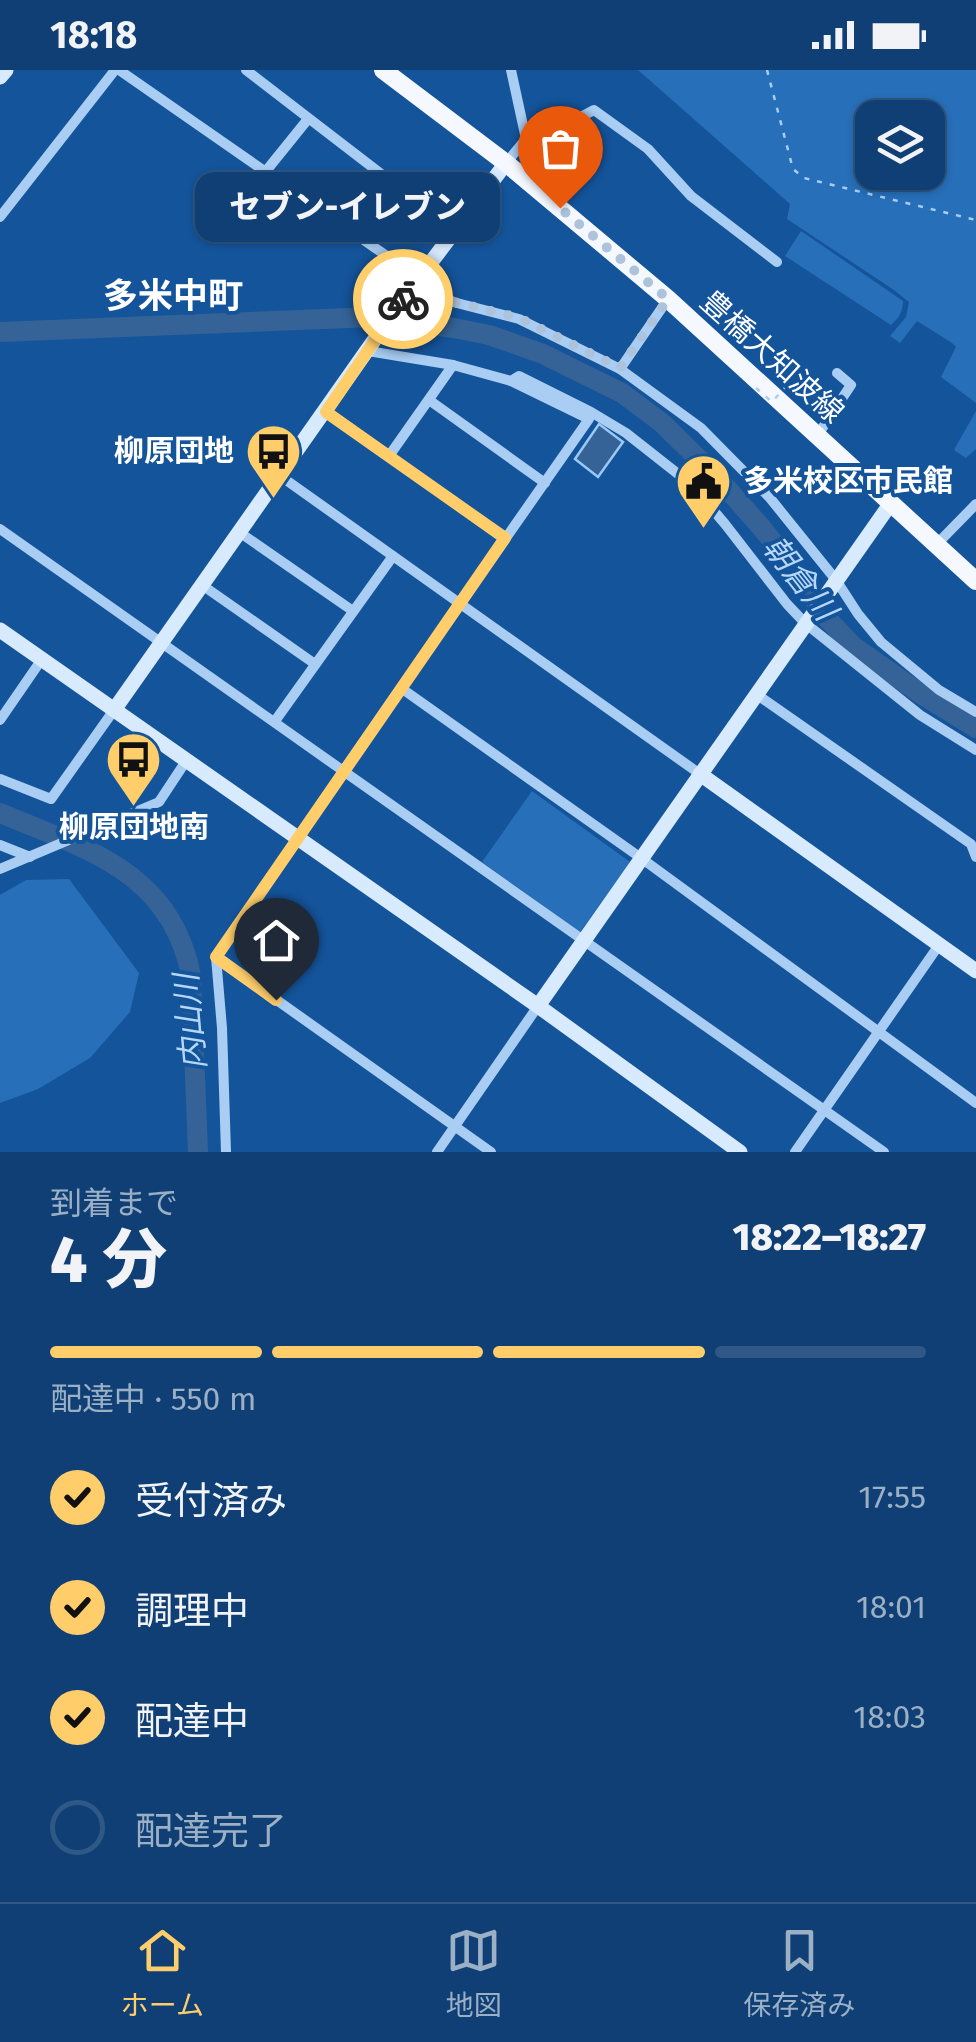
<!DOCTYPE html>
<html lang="ja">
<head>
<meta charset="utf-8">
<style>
  body { margin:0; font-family:"Fira Sans","Noto Sans JP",sans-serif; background:#1d4a7c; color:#f1f3f6; height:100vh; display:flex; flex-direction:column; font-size:38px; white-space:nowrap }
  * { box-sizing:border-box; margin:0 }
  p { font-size:32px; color:#9bafc5 }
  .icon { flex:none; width:55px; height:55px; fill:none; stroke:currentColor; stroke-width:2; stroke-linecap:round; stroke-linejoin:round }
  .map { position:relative; height:1082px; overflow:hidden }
  .drawer { display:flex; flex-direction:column; background:#0f3f74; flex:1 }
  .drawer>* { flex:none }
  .tools { position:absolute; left:855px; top:30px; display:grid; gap:20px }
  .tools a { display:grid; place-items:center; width:90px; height:90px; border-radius:20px; background:#0f3f74; box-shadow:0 2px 8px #0004,0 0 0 2px #2f5886; font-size:50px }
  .pin { position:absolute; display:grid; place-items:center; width:85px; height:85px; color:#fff; margin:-102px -42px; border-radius:50% 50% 50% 0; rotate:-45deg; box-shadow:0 0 10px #0007 }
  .pin .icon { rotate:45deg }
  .courier { position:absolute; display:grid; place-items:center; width:100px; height:100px; margin:-50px; border:8px solid #ffce6b; border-radius:50%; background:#fff; color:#222; box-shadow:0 2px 12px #0007 }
  .bubble { position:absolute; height:70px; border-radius:20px; background:#0f3f74; box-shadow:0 2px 8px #0004,0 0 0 2px #2f5886; font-size:32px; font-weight:800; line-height:70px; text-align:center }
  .summary em { font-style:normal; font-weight:800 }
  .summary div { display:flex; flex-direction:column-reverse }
  .summary { display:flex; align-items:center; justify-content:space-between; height:170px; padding:0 50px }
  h1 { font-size:65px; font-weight:800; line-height:75px }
  .bar { display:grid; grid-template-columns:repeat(4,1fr); gap:15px 10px; align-content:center; height:120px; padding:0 50px }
  .bar i { height:12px; border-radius:8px; background:#2f5886 }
  .bar .on { background:#ffce6b }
  .bar p { grid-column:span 4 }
  ol { padding:0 50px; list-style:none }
  li { display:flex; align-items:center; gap:30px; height:110px }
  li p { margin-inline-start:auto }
  li .icon { padding:10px; border-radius:50%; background:#ffce6b; color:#111; stroke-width:4 }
  li:last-child { color:#9bafc5 }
  li i { width:55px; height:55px; border:5px solid #2f5886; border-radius:50% }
  .status { display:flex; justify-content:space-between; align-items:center; height:70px; padding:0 50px; background:#0f3f74; direction:ltr }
  .status svg { height:28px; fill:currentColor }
  .dock { display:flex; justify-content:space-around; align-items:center; height:140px; border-top:2px solid #2f5886; background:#0f3f74; font-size:28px; color:#9bafc5 }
  .dock a { display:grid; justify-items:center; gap:5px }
  .dock .on { color:#ffce6b }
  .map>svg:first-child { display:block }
</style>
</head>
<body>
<div class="status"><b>18:18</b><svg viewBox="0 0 49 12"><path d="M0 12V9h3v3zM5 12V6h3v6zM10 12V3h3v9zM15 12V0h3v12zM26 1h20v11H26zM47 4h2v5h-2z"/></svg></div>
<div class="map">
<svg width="976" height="1082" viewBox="0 0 976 1082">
  <rect width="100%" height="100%" fill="#14549b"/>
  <g fill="#276fb9" fill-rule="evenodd">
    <path d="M 638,0 L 976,0 L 976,333 L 941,307 L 956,277 L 952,273 L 917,251 L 900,273 L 890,266 L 906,247 L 909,232 L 894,220 L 787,149 L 790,134 ZM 872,48 L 928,48 L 928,102 L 872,102 Z"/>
    <path d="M 801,161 L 903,231 C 903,241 899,248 891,255 L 785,186 Z"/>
    <polygon points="976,341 976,379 966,388 954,380"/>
    <polygon points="532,721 630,792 580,862 482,792"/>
    <polygon points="69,809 139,903 130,942 90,988 38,1019 0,1033 0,825 26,810"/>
  </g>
  <polygon fill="#356397" stroke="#9bc9f6" stroke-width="2.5" points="599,354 623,372 598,407 575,389"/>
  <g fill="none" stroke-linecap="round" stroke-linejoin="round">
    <g stroke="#356397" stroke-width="20">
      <polyline points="0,262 374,247 454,258 489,265 543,284 622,323 662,353 715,405 761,457 805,512 823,544 853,576 921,624 976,658"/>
      <path d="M 0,743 C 86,779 172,802 191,906 L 198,1082"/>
    </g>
    <polyline stroke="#a9cdf3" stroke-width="2.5" stroke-dasharray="5 8" stroke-linecap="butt" points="767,0 793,99 804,108 976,150"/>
    <g stroke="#a9cdf3" stroke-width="10">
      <polyline points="119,0 453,232 519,249 620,299 701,358 770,428 836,510 858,544 881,572 939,620 976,642"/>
      <polyline points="246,0 454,160"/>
      <polyline points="526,69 543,67 594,40 648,79 691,126 777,192"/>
      <polyline points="506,93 526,69 511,0"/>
      <polyline points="266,101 308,49"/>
      <polyline points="0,147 115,0"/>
      <polyline points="620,299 668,229"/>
      <polyline points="511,311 519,306 591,342 626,363 692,415 725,454 787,534 805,553 920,645 976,680"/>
      <polyline points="429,330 545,413"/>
      <polyline points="326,341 505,469"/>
      <polyline points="817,366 851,315 837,303"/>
      <polyline points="389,386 453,295"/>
      <polyline points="279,405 700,704"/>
      <polyline points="0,459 884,1082"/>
      <polyline points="239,462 353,541"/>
      <polyline points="936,475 976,434"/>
      <polyline points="202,515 315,594"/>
      <polyline points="401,618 641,788 976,1033"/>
      <polyline points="756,624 971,774 976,787"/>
      <polyline points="0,650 42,589"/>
      <polyline points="275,651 393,486"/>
      <polyline points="0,709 51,729 114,640"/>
      <polyline points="0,775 30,787"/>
      <polyline points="0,799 159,732 186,691"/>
      <polyline points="216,887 491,1082"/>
      <polyline points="226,1082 222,958 216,887 344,700 589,349 511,311 453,295 368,281"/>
      <polyline points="437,1082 538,936"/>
      <polyline points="795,1082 939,875"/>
    </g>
    <g stroke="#d8eafd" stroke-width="15">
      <polyline points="0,7 6,0"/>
      <polyline points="0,560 538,936 740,1082"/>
      <polyline points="114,640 401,232 506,93"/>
      <polyline points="700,704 976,901"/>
      <polyline points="538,936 891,433"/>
    </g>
    <polyline stroke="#f5f9ff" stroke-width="18" points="383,0 506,93 668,229 976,511"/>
    <polyline stroke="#a9cdf3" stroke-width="2.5" stroke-dasharray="5 8" stroke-linecap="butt" points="756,318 772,332 789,313"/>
  </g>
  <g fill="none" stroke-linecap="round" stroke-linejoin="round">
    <polyline stroke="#adc3dc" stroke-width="10" stroke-dasharray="0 18" points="403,229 419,207 454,232 519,248 620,298 668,229 560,138"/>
    <polyline stroke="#ffce6b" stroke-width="12" points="276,930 216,887 505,468 326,342 403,229"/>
  </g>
  <defs>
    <symbol id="bus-pin" viewBox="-11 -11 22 30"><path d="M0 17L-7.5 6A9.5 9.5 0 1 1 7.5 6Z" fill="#ffce6b" stroke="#14549b"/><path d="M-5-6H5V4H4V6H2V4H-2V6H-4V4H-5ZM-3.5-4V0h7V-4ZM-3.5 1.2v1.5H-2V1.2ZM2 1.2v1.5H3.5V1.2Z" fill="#111"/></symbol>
    <symbol id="civic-pin" viewBox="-11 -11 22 30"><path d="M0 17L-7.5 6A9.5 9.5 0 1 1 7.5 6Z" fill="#ffce6b" stroke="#14549b"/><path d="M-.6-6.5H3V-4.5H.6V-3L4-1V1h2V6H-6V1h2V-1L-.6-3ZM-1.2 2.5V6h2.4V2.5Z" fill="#111"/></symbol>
  </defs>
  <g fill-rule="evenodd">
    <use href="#bus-pin" x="242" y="350" width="63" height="86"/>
    <use href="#civic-pin" x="672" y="380" width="63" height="86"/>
    <use href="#bus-pin" x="102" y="658" width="63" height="86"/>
  </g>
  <g text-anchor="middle" stroke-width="8" stroke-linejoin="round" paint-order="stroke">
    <g font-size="30" fill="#fff" stroke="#14549b">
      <text transform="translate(772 287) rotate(42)" y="10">豊橋大知波線</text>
    </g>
    <g font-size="30" font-weight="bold" fill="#fff" stroke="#14549b" text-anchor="end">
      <text x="234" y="391">柳原団地</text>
      <text x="743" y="421" text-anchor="start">多米校区市民館</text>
      <text x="134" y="767" text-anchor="middle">柳原団地南</text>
    </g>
    <g font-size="32" font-style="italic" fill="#b5d7fa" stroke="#14549b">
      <text transform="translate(800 508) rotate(52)" y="11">朝倉川</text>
      <text transform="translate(190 952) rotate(-95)" y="11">内山川</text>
    </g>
    <g font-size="35" font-weight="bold" fill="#fff" stroke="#14549b">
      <text x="173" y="238">多米中町</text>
    </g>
  </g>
</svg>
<div class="tools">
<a><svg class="icon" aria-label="layers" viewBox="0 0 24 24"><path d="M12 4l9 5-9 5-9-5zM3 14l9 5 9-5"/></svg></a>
</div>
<div class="pin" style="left:560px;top:138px;background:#ea580c"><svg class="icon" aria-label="bag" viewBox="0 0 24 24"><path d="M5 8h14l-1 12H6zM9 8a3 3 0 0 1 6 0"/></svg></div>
<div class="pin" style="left:276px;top:930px;background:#1f2937"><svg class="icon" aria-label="home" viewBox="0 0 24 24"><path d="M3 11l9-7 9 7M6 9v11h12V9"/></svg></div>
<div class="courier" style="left:403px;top:229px"><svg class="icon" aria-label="bike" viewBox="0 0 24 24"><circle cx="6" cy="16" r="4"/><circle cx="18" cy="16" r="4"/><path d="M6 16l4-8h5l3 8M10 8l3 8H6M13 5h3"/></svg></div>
<div class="bubble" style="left:195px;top:102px;width:305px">セブン-イレブン</div>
</div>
<section class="drawer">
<div class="summary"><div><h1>4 分</h1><p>到着まで</p></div><em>18:22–18:27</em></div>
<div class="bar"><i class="on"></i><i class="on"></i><i class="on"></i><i></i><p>配達中 · 550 m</p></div>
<ol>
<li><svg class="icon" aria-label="check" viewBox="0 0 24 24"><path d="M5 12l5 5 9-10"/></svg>受付済み<p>17:55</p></li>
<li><svg class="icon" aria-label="check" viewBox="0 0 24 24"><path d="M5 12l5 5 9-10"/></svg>調理中<p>18:01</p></li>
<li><svg class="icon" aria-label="check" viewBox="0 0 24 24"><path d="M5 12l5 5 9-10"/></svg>配達中<p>18:03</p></li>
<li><i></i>配達完了</li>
</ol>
</section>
<nav class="dock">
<a class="on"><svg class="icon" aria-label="home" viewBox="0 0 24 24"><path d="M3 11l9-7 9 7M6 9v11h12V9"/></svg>ホーム</a>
<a><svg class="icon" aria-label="map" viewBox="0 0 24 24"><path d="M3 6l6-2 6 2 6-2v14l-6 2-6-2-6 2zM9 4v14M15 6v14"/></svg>地図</a>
<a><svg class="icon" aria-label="saved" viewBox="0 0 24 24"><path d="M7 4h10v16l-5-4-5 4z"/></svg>保存済み</a>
</nav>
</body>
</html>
